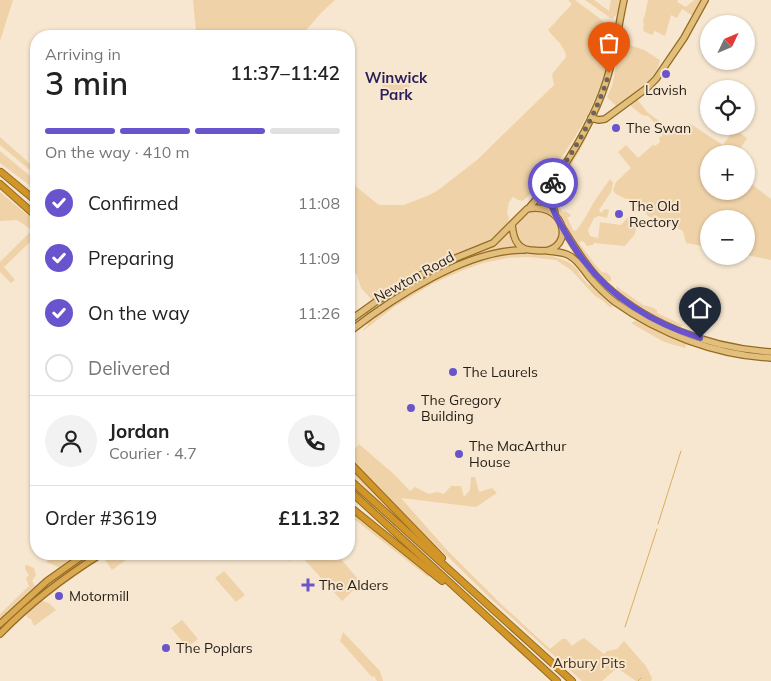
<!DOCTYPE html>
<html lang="en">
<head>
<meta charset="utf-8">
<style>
  body { margin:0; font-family:Mulish,sans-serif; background:#f2f2f2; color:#222; height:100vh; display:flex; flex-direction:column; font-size:19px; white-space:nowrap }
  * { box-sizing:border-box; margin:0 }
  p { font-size:16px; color:#767676 }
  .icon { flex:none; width:28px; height:28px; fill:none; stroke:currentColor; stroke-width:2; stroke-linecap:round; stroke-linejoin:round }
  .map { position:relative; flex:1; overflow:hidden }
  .side { position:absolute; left:30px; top:30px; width:325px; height:530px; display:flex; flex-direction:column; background:#fff; border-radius:20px; box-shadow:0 1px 4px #0004 }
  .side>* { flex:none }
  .needle { width:32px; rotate:46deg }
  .fabs { position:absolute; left:700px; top:15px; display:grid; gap:10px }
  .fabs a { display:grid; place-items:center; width:55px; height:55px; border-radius:50%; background:#fff; box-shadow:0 1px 4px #0004; font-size:25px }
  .pin { position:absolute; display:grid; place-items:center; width:42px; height:42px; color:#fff; margin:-51px -21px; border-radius:50% 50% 50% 0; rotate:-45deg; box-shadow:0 0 5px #0007 }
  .pin .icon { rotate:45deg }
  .courier { position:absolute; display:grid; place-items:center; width:50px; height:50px; margin:-25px; border:4px solid #6a54ce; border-radius:50%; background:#fff; color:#222; box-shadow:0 1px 6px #0007 }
  .overview em { font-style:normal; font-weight:600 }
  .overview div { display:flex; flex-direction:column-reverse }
  .overview { display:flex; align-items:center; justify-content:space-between; height:85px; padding:0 15px }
  h1 { font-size:32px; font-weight:600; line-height:38px }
  .bar { display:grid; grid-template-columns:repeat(4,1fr); gap:8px 5px; align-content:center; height:60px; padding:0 15px }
  .bar i { height:6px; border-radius:4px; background:#e0e0e0 }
  .bar .active { background:#6a54ce }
  .bar p { grid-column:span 4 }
  .line { display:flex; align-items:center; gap:12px; padding:0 15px; border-top:1px solid #e0e0e0 }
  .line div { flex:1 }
  .round { display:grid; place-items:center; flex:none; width:52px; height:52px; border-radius:26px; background:#f2f2f2 }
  ol { padding:0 15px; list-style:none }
  li { display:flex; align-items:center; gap:15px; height:55px }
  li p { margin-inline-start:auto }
  li .icon { padding:5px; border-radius:50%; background:#6a54ce; color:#fff; stroke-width:4 }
  li:last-child { color:#767676 }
  li i { width:28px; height:28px; border:2px solid #e0e0e0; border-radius:50% }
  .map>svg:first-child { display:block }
</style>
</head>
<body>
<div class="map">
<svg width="771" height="681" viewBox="0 0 771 681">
  <rect width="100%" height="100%" fill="#f7e7d0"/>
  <g fill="#efd2a7">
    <polygon points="0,0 13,0 0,41"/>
    <polygon points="193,0 335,0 322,12 301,36 194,36 196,31"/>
    <path d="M 568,0 L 575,0 C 585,8 609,23 613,33 C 610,48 608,64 603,78 C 599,91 593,102 588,114 C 571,146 551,175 524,200 L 522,201 L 518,200 L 513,197 L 509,202 L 507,214 L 509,217 L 507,226 L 490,242 L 408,280 L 373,301 L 361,288 L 357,275 L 349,265 L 349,181 L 379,205 L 404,205 L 427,196 L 437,191 L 477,160 L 554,85 L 552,74 L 566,57 C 566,47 554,38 548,30 L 572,4 Z"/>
    <polygon points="585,0 594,0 609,11 611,0 620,0 617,14 612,19"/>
    <path d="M 648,0 L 678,0 L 677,2 L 686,7 L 694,0 L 702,0 L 693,16 L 682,9 L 677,18 L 671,15 L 665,36 L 655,31 L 652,35 L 643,31 L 644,24 L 643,21 C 646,14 646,7 648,0 Z"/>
    <path d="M 621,42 L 644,50 L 660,60 C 657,81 632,95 617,107 L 607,97 L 612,86 Z"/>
    <path d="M 395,73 L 400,75 L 410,86 C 408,92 401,99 396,101 C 391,99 384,92 382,87 L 383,84 Z"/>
    <path d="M 637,99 L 647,112 L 674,132 L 682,124 L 686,126 L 689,123 L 723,145 L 734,129 L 747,138 L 737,154 L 709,154 L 709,191 L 746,191 L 746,180 L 771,199 L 771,260 L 746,255 L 746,219 L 709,219 L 709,247 L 686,243 L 683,231 L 654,215 L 653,218 L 648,216 C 644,208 634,204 627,198 L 626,199 L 616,194 L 613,190 L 616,182 L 631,168 L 618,152 L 626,145 L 638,158 L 653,145 L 655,146 L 660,142 L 659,138 L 663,135 L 655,126 L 655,123 L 648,116 L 642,115 L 631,106 L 631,103 Z"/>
    <path d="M 588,135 L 560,186 L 560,208 L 563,213 L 565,211 L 571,215 L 569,217 L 567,217 L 573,230 L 576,231 C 584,221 589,210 596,199 C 600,192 606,186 610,179 L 613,183 L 611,192 L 599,210 L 601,213 L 605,209 L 609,210 L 607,218 L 599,216 L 594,218 L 588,230 L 590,236 L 598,238 L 600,223 L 599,222 L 621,225 L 629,216 L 637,216 L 639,218 L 640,224 L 636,228 L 635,234 L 625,246 L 594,243 L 593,245 L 587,246 L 584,242 L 581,241 L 579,243 L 584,250 C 588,254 590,258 594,263 C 596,266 599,269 602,272 L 607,273 L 611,277 L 611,281 L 603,281 L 588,263 L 587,258 L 582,251 L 585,259 C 578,247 552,210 552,198 C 553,185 562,174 569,163 C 574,154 580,142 588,135 Z"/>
    <polygon points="0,137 36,169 36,175 0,145"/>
    <polygon points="0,151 36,181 36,190 0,163"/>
    <polygon points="0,192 36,222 36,236 4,267 15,280 11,283 0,272 0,262 32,230 17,220 0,221"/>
    <path d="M 537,210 C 540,211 543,211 545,211 C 557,216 565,233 554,243 C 549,248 543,248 536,247 C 532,247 528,247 525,245 C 504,237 520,213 537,210 Z"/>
    <path d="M 510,230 L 512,240 L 517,247 C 475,249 439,277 400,291 L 400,290 L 447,264 L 492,246 Z"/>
    <path d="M 507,254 C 527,253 562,252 577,269 C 581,274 577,271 581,276 C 583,279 586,282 589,285 L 592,284 L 612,306 L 611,308 L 602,300 L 595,296 L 571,270 L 556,260 L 529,257 L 508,258 L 483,263 L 461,271 L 432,284 L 394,307 L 363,331 L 363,330 L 368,325 L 367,323 C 411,293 453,264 507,254 Z"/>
    <polygon points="616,286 643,305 651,307 657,310 657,313 683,325 680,328 673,325 671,325 647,313 640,307 617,292"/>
    <polygon points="637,320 666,336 687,343 685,348 664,342 631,323"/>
    <polygon points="359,444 396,476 410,491 415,487 429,494 437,492 444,494 451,486 461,486 464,497 470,490 471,477 475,477 479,492 492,488 497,493 476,507 401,498 446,549 500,603 550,649 562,639 566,639 572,646 577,642 584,638 604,654 607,651 617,649 624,641 646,666 652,678 651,681 636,681 617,668 602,681 582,681 490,598 349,460 349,446 353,449 355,449"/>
    <polygon points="349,465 412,530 349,472"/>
    <polygon points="349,509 430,575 428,577 349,515"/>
    <polygon points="54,554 69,554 73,557 61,566 58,567 46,562"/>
    <polygon points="89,554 97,554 0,631 0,627 6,621 48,583"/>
    <polygon points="109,554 134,554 112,570 103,557"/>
    <polygon points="285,554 337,554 361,583 342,601 303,558 298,557 295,555 289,561 284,555"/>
    <polygon points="27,565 34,568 36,575 32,581 35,586 0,618 0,614 29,586 26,578 29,575 25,569 25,566"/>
    <polygon points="224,571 245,595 236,602 215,578"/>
    <polygon points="42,601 49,603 56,610 34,626 31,619 27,617 26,614"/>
    <polygon points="182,620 198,639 187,647 171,628"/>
    <polygon points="343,632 380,671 383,681 377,681 374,676 372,677 340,641"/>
  </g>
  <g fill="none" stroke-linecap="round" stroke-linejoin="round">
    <g stroke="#dcad64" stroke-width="1">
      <polyline points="658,524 681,451"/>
      <polyline points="625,627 657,529"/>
      <polyline points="638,681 641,678"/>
    </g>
    <defs>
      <g id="primary">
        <polyline points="591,118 599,120 605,119 647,88 656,79 684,38 705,0"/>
        <polyline points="554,179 550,198 555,213"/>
        <path d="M 529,208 C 537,198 546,189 554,179 C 573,156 597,111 606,82 C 615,55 618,27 624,0"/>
        <path d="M 562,227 C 573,244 583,262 597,277 C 641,323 708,348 771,352"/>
        <path d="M 548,251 C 555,252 564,252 570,256 C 579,261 584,271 590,278 C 598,287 606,295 615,302 C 660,334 716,355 771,358"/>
        <path d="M 349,321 L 377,301 L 413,279 L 446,262 L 493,243 L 527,209 C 561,201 575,241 549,250 C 543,252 536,250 530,250 C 516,249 513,236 512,224"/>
        <path d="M 349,332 C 393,298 467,249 524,250"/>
      </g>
      <g id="trunk">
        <polyline points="0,624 47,581 85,554"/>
        <path d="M 0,634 C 30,603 64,577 101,554"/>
      </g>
      <g id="motorway">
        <polyline points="1,172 36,201"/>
        <polyline points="0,184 36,216"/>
        <polyline points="349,462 442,558"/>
        <polyline points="349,479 572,681"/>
        <polyline points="349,490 557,681"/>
        <polyline points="349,506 442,581"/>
      </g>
    </defs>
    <use href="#primary" stroke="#946b21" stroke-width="8"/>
    <use href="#trunk" stroke="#946b21" stroke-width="8"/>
    <use href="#motorway" stroke="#946b21" stroke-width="8"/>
    <use href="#primary" stroke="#e3bf7e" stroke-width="5.5"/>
    <use href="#trunk" stroke="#daaa53" stroke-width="5.5"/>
    <use href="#motorway" stroke="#d19528" stroke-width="6"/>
  </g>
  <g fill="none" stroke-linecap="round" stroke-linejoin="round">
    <path stroke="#6d6456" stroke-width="5" stroke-dasharray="0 9" d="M 553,183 L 554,180 C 576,147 598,112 609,73"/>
    <path stroke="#6a54ce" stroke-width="6" d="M 553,183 C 552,188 550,193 550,198 C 550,208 560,223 565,232 C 571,242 577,252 584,261 C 613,299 655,324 700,338"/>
  </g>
  <g fill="#6a54ce" stroke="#f7e7d0" stroke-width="2">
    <circle cx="666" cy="74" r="5"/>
    <circle cx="616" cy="128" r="5"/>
    <circle cx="619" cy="214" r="5"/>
    <circle cx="453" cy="372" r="5"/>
    <circle cx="411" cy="408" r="5"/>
    <circle cx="459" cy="454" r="5"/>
    <path d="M305.5 577.5h5v5h5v5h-5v5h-5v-5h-5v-5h5z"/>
    <circle cx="59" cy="596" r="5"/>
    <circle cx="166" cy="648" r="5"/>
  </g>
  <g text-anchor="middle" stroke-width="4" stroke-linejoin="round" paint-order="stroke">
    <g font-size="14" fill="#231d15" stroke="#f7e7d0" text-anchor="start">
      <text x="666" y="95" text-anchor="middle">Lavish</text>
      <text x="626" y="133">The Swan</text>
      <text x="629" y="211">The Old<tspan x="629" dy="16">Rectory</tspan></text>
      <text x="463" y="377">The Laurels</text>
      <text x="421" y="405">The Gregory<tspan x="421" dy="16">Building</tspan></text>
      <text x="469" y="451">The MacArthur<tspan x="469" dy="16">House</tspan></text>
      <text x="319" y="590">The Alders</text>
      <text x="69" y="601">Motormill</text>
      <text x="176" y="653">The Poplars</text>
    </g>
    <g font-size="14" fill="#231d15" stroke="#f7e7d0">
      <text transform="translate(414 277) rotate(-29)" y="5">Newton Road</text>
    </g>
    <g font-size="14" fill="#453111" stroke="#f7e7d0">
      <text x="589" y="668">Arbury Pits</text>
    </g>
    <g font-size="15" font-weight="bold" fill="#2a1f59" stroke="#f7e7d0">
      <text x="396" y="83">Winwick<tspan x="396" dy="17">Park</tspan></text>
    </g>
  </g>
</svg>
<div class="fabs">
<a><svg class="needle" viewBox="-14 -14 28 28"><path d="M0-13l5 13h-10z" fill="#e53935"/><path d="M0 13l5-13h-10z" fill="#767676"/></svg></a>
<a><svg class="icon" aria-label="locate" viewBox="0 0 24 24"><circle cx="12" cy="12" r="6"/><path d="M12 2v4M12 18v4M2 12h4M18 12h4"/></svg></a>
<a>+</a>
<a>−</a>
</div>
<div class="pin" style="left:609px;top:73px;background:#ea580c"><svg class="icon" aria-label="bag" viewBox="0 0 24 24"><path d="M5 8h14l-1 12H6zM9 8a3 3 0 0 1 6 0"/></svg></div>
<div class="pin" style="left:700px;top:338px;background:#1f2937"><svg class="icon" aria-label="home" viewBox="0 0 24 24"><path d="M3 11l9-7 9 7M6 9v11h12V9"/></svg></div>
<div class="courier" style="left:553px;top:183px"><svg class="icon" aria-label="bike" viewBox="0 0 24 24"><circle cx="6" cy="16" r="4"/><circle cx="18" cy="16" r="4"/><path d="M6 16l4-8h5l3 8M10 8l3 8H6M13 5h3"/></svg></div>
<section class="side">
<div class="overview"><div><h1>3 min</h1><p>Arriving in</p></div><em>11:37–11:42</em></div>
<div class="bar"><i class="active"></i><i class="active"></i><i class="active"></i><i></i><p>On the way · 410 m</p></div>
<ol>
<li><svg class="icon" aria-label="check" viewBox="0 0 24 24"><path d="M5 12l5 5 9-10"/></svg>Confirmed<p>11:08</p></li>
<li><svg class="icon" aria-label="check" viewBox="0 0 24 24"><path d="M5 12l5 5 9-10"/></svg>Preparing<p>11:09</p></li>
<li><svg class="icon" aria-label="check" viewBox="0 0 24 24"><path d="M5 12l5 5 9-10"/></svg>On the way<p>11:26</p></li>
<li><i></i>Delivered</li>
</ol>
<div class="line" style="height:90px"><a class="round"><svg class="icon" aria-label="person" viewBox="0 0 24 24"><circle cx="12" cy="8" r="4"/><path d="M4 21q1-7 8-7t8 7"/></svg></a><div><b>Jordan</b><p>Courier · 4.7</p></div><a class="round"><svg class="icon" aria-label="phone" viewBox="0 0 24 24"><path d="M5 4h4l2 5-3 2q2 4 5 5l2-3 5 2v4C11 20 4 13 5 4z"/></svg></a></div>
<div class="line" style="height:65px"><div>Order #3619</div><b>£11.32</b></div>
</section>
</div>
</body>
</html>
